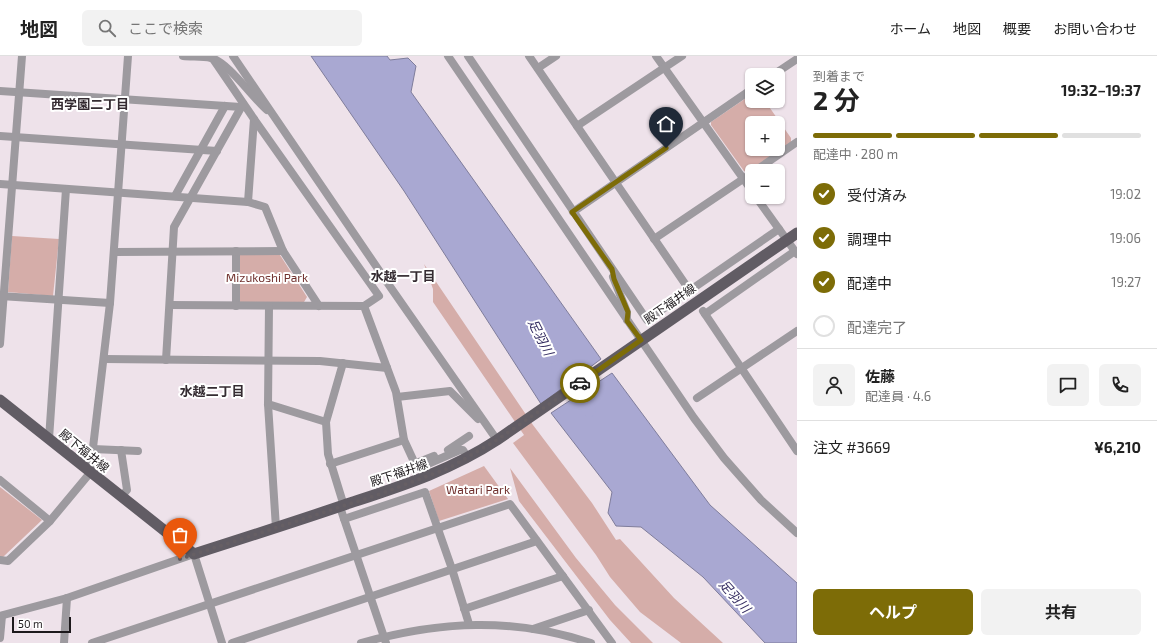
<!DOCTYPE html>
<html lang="ja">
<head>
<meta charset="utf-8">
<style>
  body { margin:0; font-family:"Exo 2","Noto Sans JP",sans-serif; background:#f2f2f2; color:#222; height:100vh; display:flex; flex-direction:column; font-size:15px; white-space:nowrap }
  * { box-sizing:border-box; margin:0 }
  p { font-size:13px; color:#767676 }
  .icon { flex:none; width:22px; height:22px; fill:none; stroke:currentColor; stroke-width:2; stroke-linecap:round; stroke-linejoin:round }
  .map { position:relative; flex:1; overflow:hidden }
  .sheet { display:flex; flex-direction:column; background:#fff; width:360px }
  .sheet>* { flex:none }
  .controls { position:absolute; left:745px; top:12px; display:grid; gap:8px }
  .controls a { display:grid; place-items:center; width:40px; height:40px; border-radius:6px; background:#fff; box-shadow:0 1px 3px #0004; font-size:20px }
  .scale { position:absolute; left:12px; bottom:10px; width:59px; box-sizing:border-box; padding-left:4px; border:2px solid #1d191c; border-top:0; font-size:11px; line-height:14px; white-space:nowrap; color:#1d191c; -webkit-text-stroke:3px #fff; paint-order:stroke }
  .pin { position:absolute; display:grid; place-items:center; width:34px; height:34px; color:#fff; margin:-41px -17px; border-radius:50% 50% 50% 0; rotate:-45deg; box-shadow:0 0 4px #0007 }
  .pin .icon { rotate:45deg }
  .courier { position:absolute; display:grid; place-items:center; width:40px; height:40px; margin:-20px; border:3px solid #7d6c07; border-radius:50%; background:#fff; color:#222; box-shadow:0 1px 5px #0007 }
  .head em { font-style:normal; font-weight:700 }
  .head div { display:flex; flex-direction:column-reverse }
  .head { display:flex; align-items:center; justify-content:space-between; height:68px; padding:0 16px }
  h1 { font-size:26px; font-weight:700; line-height:30px }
  .bar { display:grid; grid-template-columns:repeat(4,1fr); gap:6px 4px; align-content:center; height:48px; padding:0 16px }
  .bar i { height:5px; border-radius:3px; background:#e0e0e0 }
  .bar .current { background:#7d6c07 }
  .bar p { grid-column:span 4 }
  .line { display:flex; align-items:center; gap:10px; padding:0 16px; border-top:1px solid #e0e0e0 }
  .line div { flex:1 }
  .round { display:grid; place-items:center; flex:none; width:42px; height:42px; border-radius:6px; background:#f2f2f2 }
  ol { padding:0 16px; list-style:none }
  li { display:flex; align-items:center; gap:12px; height:44px }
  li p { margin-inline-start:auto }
  li .icon { padding:4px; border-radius:50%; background:#7d6c07; color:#fff; stroke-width:4 }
  li:last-child { color:#767676 }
  li i { width:22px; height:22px; border:2px solid #e0e0e0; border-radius:50% }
  .cta { display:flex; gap:8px; margin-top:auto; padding:8px 16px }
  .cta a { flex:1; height:46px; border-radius:6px; background:#7d6c07; color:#fff; font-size:16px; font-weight:700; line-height:46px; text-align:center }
  .cta a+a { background:#f2f2f2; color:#222 }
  header { display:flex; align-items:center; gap:24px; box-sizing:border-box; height:56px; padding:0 20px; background:#fff; border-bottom:1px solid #e0e0e0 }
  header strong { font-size:19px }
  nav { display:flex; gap:22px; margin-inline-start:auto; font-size:14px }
  .search { width:280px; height:36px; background:#f2f2f2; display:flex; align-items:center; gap:10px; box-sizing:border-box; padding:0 14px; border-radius:6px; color:#767676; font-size:15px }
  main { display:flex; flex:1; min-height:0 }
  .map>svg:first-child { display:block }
</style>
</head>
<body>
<header>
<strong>地図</strong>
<div class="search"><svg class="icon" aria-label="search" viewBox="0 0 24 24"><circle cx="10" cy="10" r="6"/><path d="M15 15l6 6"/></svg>ここで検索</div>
<nav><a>ホーム</a><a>地図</a><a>概要</a><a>お問い合わせ</a></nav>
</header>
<main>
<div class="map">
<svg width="797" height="587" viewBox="0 0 797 587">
  <rect width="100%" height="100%" fill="#eee2ea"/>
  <g fill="#d5ada9" fill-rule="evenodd">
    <path d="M 752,38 L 752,45 L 765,45 L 791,82 L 791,86 L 748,116 L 744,115 L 711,69 L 711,66 ZM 752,67 L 778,67 L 778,93 L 752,93 Z"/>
    <polygon points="12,180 59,183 53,240 8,236"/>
    <polygon points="240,199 280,199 307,241 304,246 239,246"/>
    <polygon points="424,208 533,369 592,447 616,484 620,483 674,542 723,587 681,587 640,556 610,521 596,499 513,387 524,379 433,246 433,233"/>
    <polygon points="484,410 508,443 439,465 429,435"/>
    <polygon points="510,412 576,502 615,549 653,587 631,587 610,564 519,445"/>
    <polygon points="0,431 42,464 3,501 0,501"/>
  </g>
  <g fill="#a9a8d2" stroke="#7f7d9b">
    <polygon points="311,0 387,0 390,4 408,2 416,10 411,36 601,303 541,348 404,135"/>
    <polygon points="612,317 710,449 797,527 797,587 765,587 703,521 641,471 616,470 608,457 612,436 551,357"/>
  </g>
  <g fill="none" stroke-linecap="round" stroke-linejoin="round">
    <polyline stroke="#a9a8d2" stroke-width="14" points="558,311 589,354"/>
    <g stroke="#9d9a9f" stroke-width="8">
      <path d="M 183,0 C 192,1 202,0 211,2 C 227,5 253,42 267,54"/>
      <polyline points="233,0 391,232 497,384"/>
      <polyline points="448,0 694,362 724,402 761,444 797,477"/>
      <polyline points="468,0 647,264 779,173"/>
      <polyline points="529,0 690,235"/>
      <polyline points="656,0 752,135"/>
      <polyline points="538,12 556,0"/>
      <polyline points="773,19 797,3"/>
      <polyline points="0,35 241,51"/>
      <polyline points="577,70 682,0"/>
      <polyline points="0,80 217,95"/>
      <polyline points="755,115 797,86"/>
      <polyline points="0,128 248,146 254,63 211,0"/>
      <polyline points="175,140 225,50"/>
      <polyline points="756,141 797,198"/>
      <polyline points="248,146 265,151 283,195 319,250"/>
      <polyline points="573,156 752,33"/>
      <polyline points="654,183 752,117"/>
      <polyline points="236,195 236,250"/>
      <polyline points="114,196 283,195"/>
      <polyline points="613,221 627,256 627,264"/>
      <polyline points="0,240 110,247"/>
      <polyline points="170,249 364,250 379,240 254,63"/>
      <polyline points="269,250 268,348 276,472"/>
      <polyline points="364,250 396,336 404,384 416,410 421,411 460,394 463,394 468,402"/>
      <polyline points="703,255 797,395"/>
      <polyline points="705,258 795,195"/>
      <polyline points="0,288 22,0"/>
      <polyline points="104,303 320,305 387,312"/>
      <polyline points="166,304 174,171 243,48"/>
      <polyline points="343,307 326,366 328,398 344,450"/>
      <polyline points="397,341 450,335 478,363"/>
      <polyline points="697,342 797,275"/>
      <polyline points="268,348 326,366"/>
      <polyline points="49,383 66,133"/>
      <polyline points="93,393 138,395"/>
      <polyline points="121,394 127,434 121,441"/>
      <polyline points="448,394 469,380"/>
      <polyline points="330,408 404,384"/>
      <polyline points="414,408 434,400"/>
      <polyline points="0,424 50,465"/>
      <polyline points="340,451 386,587"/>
      <polyline points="344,463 425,436 452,513 469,568"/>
      <polyline points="0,504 8,505 50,465 90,417 110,247 128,0"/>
      <polyline points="464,553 563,520"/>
      <polyline points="0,560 67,542 194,498 222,587"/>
      <polyline points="533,573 589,554"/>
      <polyline points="0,582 2,560"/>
      <polyline points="64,587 67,542"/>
      <polyline points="92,587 510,448 612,587"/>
      <polyline points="232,587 537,485"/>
      <path d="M 361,587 C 440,565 512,561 591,587"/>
    </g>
    <path stroke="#615c64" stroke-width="11" d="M 0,344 L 194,498 C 244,482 294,466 344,449 C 398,431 448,416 497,384 L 797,177"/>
  </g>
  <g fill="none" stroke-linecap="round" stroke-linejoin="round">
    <polyline stroke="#665f64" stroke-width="4" stroke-dasharray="0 7.2" points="180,503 380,438 449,412 497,384 580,327"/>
    <polyline stroke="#7d6c07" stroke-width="5" points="580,327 641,284 627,265 628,256 614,223 612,213 572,156 666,92"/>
  </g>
  <g text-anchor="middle" stroke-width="4" stroke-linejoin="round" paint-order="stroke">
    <g font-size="12" fill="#70312e" stroke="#fff">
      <text x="267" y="226">Mizukoshi Park</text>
      <text x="478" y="438">Watari Park</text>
    </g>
    <g font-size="12" fill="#1d191c" stroke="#fff">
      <text transform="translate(670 248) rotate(-35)" y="4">殿下福井線</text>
      <text transform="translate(84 395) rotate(39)" y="4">殿下福井線</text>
      <text transform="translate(399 417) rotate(-19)" y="4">殿下福井線</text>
    </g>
    <g font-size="13" font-weight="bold" fill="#342b31" stroke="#fff">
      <text x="90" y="53">西学園二丁目</text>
      <text x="403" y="225">水越一丁目</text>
      <text x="212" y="340">水越二丁目</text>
    </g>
    <g font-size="13" font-style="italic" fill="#342c61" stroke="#fff">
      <text transform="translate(541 281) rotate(63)" y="5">足羽川</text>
      <text transform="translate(735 540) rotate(48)" y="5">足羽川</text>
    </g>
  </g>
</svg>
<div class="controls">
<a><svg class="icon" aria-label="layers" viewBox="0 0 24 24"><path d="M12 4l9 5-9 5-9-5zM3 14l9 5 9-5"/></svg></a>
<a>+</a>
<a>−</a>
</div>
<div class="scale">50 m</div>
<div class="pin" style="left:180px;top:503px;background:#ea580c"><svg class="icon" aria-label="bag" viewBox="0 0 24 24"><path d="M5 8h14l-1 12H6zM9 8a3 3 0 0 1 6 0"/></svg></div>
<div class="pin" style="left:666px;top:92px;background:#1f2937"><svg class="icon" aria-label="home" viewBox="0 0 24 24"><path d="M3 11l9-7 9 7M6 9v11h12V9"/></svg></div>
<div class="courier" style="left:580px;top:327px"><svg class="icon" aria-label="car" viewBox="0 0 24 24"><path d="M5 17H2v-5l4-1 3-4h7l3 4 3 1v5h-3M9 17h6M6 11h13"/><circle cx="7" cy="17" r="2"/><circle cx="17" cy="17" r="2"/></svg></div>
</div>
<section class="sheet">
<div class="head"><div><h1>2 分</h1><p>到着まで</p></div><em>19:32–19:37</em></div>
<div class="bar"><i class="current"></i><i class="current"></i><i class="current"></i><i></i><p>配達中 · 280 m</p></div>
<ol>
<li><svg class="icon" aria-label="check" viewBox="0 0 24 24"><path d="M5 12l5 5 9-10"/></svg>受付済み<p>19:02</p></li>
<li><svg class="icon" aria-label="check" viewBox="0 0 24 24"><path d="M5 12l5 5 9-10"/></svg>調理中<p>19:06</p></li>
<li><svg class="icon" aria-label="check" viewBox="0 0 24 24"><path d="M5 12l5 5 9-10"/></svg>配達中<p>19:27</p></li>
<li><i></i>配達完了</li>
</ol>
<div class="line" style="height:72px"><a class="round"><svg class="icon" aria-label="person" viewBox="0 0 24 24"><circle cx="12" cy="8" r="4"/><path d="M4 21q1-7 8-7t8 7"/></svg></a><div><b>佐藤</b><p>配達員 · 4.6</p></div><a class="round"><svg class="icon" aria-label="chat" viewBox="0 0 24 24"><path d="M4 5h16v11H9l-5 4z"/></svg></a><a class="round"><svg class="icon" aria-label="phone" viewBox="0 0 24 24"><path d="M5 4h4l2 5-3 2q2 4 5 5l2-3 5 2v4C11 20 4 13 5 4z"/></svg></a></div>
<div class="line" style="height:52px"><div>注文 #3669</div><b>¥6,210</b></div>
<div class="cta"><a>ヘルプ</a><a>共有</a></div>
</section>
</main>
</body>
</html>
